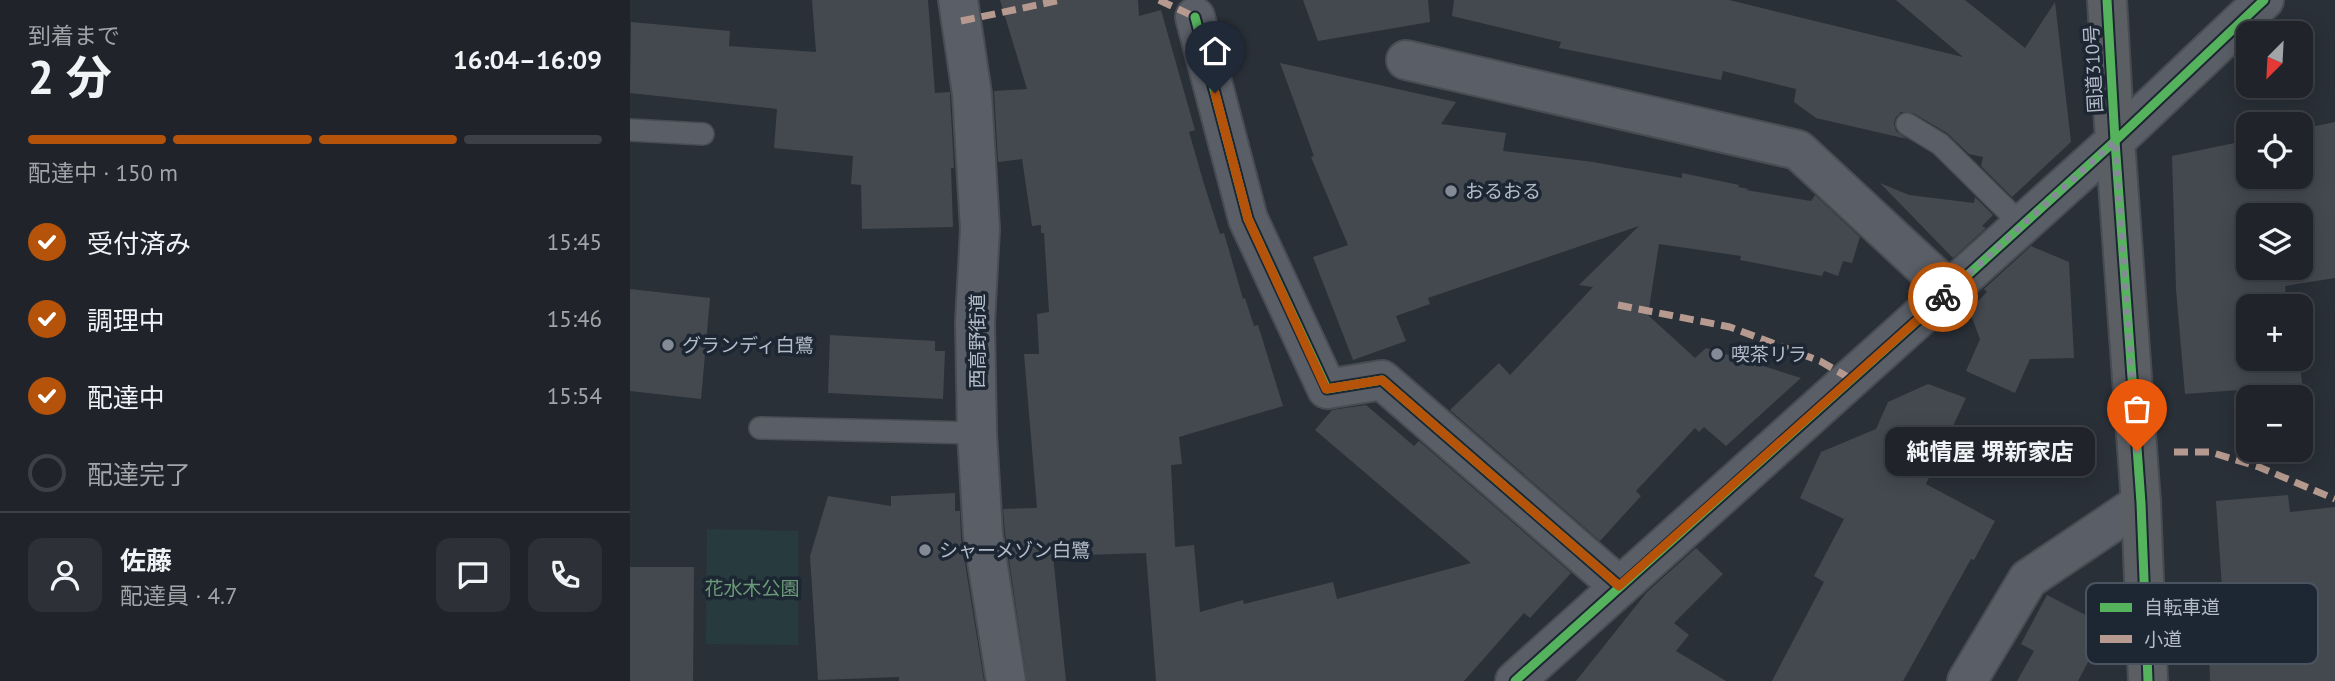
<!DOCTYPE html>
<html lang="ja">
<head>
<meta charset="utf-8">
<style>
  body { margin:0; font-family:"PT Sans","Noto Sans JP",sans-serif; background:#2d3036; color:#f1f3f6; height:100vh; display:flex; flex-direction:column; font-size:26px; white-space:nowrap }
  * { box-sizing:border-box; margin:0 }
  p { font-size:23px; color:#a2a4a8 }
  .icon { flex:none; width:38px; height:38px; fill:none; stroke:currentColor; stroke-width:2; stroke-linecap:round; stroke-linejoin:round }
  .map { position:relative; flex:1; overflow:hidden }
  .side { display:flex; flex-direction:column; background:#20242a; width:630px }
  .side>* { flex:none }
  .needle { width:46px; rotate:204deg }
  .controls { position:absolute; left:1606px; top:21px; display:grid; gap:14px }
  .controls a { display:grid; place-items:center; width:77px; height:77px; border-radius:14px; background:#20242a; box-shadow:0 4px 18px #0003,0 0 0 2px #3d4147; font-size:35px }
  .pin { position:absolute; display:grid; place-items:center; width:60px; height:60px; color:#fff; margin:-72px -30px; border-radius:50% 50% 50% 0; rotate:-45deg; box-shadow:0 0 7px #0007 }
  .pin .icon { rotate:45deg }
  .courier { position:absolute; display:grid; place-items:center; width:70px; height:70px; margin:-35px; border:5px solid #b45309; border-radius:50%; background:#fff; color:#222; box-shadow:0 2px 9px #0007 }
  .bubble { position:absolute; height:49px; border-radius:14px; background:#20242a; box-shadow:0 4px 18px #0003,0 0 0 2px #3d4147; font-size:23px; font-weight:700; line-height:49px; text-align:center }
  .headline em { font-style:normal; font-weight:700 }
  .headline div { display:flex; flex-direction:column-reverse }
  .headline { display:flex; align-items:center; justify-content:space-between; height:119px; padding:0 28px }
  h1 { font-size:46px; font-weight:700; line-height:52px }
  .bar { display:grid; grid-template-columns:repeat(4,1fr); gap:10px 7px; align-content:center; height:84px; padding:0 28px }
  .bar i { height:9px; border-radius:5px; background:#3d4147 }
  .bar .active { background:#b45309 }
  .bar p { grid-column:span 4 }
  .line { display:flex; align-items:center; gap:18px; padding:0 28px; border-top:2px solid #3d4147 }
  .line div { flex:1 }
  .round { display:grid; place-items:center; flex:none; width:74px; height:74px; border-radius:14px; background:#2d3036 }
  ol { padding:0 28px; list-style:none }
  li { display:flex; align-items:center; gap:21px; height:77px }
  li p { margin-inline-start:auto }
  li .icon { padding:7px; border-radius:50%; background:#b45309; color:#fff; stroke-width:4 }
  li:last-child { color:#a2a4a8 }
  li i { width:38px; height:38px; border:4px solid #3d4147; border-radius:50% }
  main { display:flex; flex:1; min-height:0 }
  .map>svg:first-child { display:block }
</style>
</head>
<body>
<main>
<section class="side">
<div class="headline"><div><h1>2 分</h1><p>到着まで</p></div><em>16:04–16:09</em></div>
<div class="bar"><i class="active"></i><i class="active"></i><i class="active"></i><i></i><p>配達中 · 150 m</p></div>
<ol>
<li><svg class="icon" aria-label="check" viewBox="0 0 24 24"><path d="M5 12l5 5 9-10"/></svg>受付済み<p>15:45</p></li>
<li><svg class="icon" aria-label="check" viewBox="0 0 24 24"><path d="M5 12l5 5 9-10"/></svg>調理中<p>15:46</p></li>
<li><svg class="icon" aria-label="check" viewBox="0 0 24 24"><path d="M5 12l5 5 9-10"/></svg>配達中<p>15:54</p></li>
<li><i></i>配達完了</li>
</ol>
<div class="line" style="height:126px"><a class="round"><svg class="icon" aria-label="person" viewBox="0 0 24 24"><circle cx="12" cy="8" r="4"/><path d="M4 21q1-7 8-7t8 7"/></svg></a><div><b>佐藤</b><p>配達員 · 4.7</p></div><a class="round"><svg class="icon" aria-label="chat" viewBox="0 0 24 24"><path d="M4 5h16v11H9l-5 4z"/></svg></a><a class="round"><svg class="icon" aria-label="phone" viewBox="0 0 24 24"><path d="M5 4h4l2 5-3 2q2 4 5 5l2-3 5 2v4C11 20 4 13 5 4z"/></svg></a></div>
</section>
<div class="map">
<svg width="1705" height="681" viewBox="0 0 1705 681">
  <rect width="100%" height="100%" fill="#2a3038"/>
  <polygon fill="#273a3e" points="77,529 168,531 168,645 76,644"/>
  <g fill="#444950" fill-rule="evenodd">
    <polygon points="182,0 298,0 305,93 320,92 320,96 324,168 321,168 323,227 232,229 231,185 221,184 223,156 144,148 147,109 0,93 1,22 100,31 99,46 186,52"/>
    <polygon points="370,0 508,0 509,16 531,10 565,130 559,132 574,184 590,234 594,233 613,299 615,298 624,326 628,325 653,406 549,437 552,464 541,465 545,547 564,545 570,612 613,600 614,604 703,582 707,599 841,563 685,430 702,410 736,405 784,446 789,441 941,573 900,618 894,613 834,681 526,681 516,553 423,556 436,681 397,681 375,533 373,509 407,508 394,354 409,354 407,314 419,312 414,233 411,233 411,225 402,226 392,159 368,162 364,91 397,89"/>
    <polygon points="673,0 798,0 800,22 688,41"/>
    <polygon points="824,0 1099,0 1333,57 1266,0 1335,0 1395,48 1425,2 1441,142 1382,197 1351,166 1353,157 1339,154 1317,133 1283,113 1271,112 1266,117 1264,123 1266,131 1277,139 1186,118 1164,102 1166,89 1093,71 1091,80 929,48 931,42 822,16"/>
    <polygon points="650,63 826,102 811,124 876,133 873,151 963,162 1052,178 1052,173 1109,185 1108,187 1119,189 1116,190 1181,201 1185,195 1230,237 1222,263 1213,261 1208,276 1194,271 1192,276 1110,260 1111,256 1029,244 1018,315 1065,358 1076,348 1171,378 1096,446 1074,427 1069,432 1065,428 1006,491 1011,496 970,541 820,410 869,363 880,375 963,287 949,285 1009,226 798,298 800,304 766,316 776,341 723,360 683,257 718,245 681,157 684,156"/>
    <path d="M 1705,122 L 1705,278 L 1655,286 L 1657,306 L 1619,306 L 1619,359 L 1669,359 L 1674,397 L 1624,397 L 1622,389 L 1555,394 L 1546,289 L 1542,156 L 1619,140 L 1619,177 L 1671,177 L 1671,129 ZM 1619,215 L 1671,215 L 1671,268 L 1619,268 Z"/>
    <polygon points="1250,183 1279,195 1344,203 1345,197 1363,215 1352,226 1356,228 1323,258"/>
    <polygon points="1401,246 1439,262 1444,358 1400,359 1385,393 1336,371 1350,339 1339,310 1357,292 1354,289"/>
    <polygon points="0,289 80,298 71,399 0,391"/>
    <polygon points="200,335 305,341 305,351 315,351 313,399 198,393"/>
    <polygon points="1298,384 1336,398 1296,484 1365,521 1344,560 1341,559 1273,681 1142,681 1194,582 1184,576 1214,519 1170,498 1191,452 1246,429 1258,402"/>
    <polygon points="325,493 325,511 330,511 331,538 354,681 269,681 269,677 188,680 180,556 198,496 261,506 261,496"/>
    <polygon points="1658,495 1660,512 1705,507 1705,681 1580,681 1578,603 1593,602 1586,501"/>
    <polygon points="1066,548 1093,574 1044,623 1059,635 1046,651 1096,681 946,681 1017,592"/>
    <polygon points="0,567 64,567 63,681 0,681"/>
    <polygon points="1417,595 1467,621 1456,641 1466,647 1448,681 1387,681 1404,651 1391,644"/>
  </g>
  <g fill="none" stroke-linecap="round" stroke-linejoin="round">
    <defs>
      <g id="service">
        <polyline points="1277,124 1310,144 1392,225"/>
        <polyline points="0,130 73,134"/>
        <polyline points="130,428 347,433"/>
      </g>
      <g id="minor">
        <polyline points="328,0 342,94 350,229 345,322 347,433 353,535 376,681"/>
        <polyline points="565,17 618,219 697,389 752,380 989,586"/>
        <polyline points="776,60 1168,150 1320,291"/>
        <polyline points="1485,141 1634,0"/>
        <polyline points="1337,681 1398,579 1511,503"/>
      </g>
      <polyline id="tertiary" points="885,681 1485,141"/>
      <polyline id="trunk" points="1477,0 1485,141 1511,503 1518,681"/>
    </defs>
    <use href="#service" stroke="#484c53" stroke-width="24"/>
    <use href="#minor" stroke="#484c53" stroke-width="42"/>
    <use href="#tertiary" stroke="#484c53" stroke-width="42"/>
    <use href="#trunk" stroke="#474c53" stroke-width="42"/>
    <use href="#service" stroke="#5a5e66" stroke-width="21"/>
    <use href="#minor" stroke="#5a5e66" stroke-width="38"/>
    <use href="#tertiary" stroke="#5a5e66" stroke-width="38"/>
    <use href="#trunk" stroke="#5b5f64" stroke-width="38"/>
    <g stroke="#b69a8f" stroke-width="7" stroke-dasharray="14 7" stroke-linecap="butt">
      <polyline points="529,0 565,17"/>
      <polyline points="331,21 431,0"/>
      <polyline points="988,305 1100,327 1190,361 1221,379"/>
      <polyline points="1544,452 1580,452 1629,467 1705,499"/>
    </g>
    <defs>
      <g id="cycleway">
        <polyline points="1477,0 1485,141 1511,503 1518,681"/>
        <polyline points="565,17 618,219 697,389 752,380 989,586"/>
        <polyline points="885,681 1320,291 1485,141 1634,0"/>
      </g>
    </defs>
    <use href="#cycleway" stroke="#1d2633" stroke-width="13"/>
    <use href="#cycleway" stroke="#56b35d" stroke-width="9"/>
  </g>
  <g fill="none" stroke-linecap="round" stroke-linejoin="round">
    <polyline stroke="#848b96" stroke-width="7" stroke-dasharray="0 12.6" points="1313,297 1485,141 1507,451"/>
    <polyline stroke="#b45309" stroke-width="9" points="585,93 618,219 696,389 752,380 989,586 1313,297"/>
  </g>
  <g fill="#848b96" stroke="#1d2633" stroke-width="2.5">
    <circle cx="821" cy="191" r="7"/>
    <circle cx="38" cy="345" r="7"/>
    <circle cx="1087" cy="354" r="7"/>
    <circle cx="295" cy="550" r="7"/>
  </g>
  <g text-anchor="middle" stroke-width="7" stroke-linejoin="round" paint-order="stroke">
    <g font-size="19" fill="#b4bcc9" stroke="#1d2633">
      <text transform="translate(1463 69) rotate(-93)" y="7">国道310号</text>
      <text transform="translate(347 341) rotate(-90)" y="7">西高野街道</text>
    </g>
    <g font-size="19" fill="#b4bcc9" stroke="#1d2633" text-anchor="start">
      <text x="835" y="198">おるおる</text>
      <text x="52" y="352">グランディ白鷺</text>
      <text x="1101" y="361">喫茶リラ</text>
      <text x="309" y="557">シャーメゾン白鷺</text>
    </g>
    <g font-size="19" fill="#6b9a76" stroke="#1d2633">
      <text x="122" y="595">花水木公園</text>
    </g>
  </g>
  <rect x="1456" y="583" width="232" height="81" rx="10" fill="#1d2633" stroke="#4a5360" stroke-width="2"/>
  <rect x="1470" y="603" width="32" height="9" fill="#56b35d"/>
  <rect x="1470" y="635" width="32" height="8" fill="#b69a8f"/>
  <g font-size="19" fill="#b4bcc9">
    <text x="1514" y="614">自転車道</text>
    <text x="1514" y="646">小道</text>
  </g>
</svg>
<div class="controls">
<a><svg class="needle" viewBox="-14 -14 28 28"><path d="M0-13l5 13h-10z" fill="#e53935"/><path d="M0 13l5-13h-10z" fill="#a2a4a8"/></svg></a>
<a><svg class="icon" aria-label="locate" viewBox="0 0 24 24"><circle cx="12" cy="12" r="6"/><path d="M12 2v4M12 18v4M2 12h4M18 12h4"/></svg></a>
<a><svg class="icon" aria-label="layers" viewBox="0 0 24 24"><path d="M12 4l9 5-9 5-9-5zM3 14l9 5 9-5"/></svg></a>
<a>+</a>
<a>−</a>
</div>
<div class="pin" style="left:1507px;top:451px;background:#ea580c"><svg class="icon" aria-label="bag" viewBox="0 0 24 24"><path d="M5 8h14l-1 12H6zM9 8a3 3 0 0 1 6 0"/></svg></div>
<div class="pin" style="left:585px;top:93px;background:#1f2937"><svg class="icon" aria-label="home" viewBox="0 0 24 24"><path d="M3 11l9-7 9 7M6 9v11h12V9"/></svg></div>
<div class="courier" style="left:1313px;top:297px"><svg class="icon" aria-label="bike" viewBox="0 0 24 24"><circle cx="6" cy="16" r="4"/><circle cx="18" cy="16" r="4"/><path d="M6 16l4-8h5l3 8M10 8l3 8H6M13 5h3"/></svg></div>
<div class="bubble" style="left:1255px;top:427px;width:210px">純情屋 堺新家店</div>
</div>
</main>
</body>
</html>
